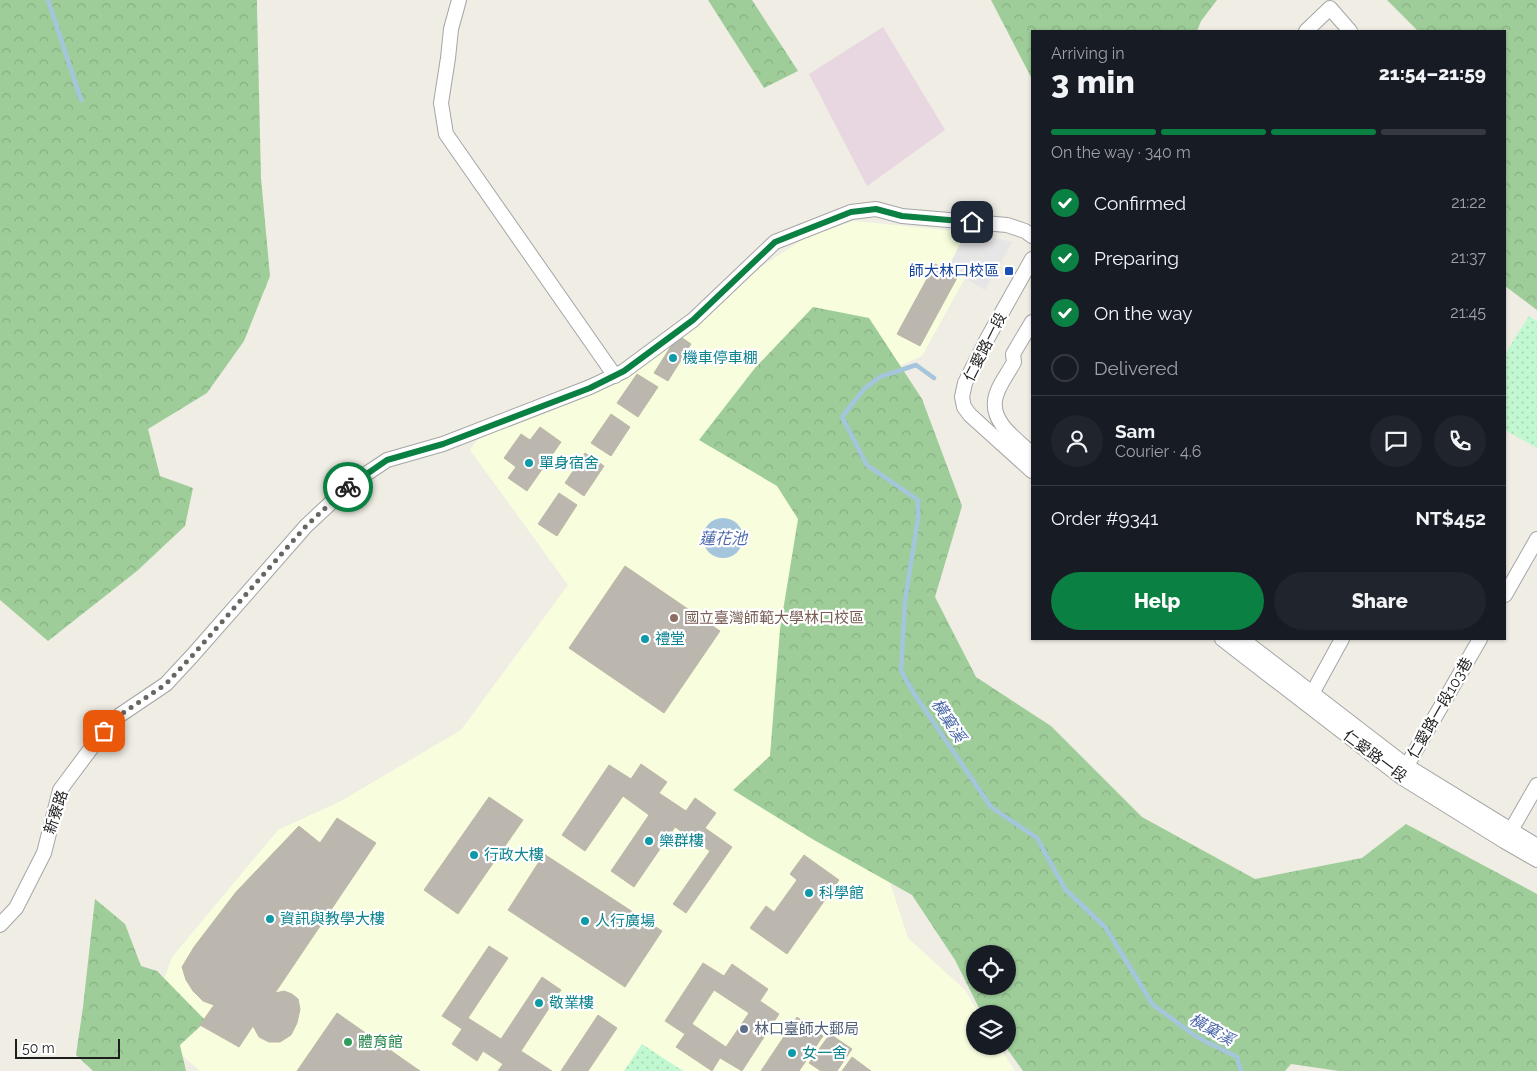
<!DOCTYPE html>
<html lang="en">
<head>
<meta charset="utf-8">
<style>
  body { margin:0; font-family:Raleway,"Noto Sans TC",sans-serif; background:#20242c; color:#f1f3f6; height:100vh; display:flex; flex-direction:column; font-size:19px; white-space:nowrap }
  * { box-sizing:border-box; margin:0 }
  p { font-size:16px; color:#9ea1a6 }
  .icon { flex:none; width:28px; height:28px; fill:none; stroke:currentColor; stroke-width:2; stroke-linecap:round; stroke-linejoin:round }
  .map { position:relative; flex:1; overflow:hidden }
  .drawer { position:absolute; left:1031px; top:30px; width:475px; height:610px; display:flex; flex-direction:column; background:#171b24; border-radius:0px; box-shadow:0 1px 4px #0004 }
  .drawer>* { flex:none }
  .controls { position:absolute; left:966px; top:945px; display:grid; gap:10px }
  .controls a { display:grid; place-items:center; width:50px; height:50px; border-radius:50%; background:#171b24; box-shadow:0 1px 4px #0004; font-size:25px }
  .scale { position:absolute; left:15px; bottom:12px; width:105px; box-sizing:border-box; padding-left:5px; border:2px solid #1e1e1e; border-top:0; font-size:14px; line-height:18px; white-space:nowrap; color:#1e1e1e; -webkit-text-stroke:4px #fff; paint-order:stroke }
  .pin { position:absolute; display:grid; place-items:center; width:42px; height:42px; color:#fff; margin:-21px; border-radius:10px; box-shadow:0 2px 8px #0006 }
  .courier { position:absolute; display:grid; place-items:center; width:50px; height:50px; margin:-25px; border:4px solid #0b8043; border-radius:50%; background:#fff; color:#222; box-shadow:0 1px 6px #0007 }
  .head em { font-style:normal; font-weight:800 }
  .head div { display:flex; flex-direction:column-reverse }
  .head { display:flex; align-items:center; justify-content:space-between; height:85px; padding:0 20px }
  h1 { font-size:32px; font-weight:800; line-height:38px }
  .bar { display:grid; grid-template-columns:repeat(4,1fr); gap:8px 5px; align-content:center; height:60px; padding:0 20px }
  .bar i { height:6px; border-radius:4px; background:#363941 }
  .bar .current { background:#0b8043 }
  .bar p { grid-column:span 4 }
  .line { display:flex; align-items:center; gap:12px; padding:0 20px; border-top:1px solid #363941 }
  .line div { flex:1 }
  .round { display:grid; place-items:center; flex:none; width:52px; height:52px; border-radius:26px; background:#20242c }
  ol { padding:0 20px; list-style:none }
  li { display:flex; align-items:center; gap:15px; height:55px }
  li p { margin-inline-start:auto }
  li .icon { padding:5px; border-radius:50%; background:#0b8043; color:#fff; stroke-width:4 }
  li:last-child { color:#9ea1a6 }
  li i { width:28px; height:28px; border:2px solid #363941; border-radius:50% }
  .button { display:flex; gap:10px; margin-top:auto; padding:10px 20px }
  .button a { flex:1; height:58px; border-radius:30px; background:#0b8043; color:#fff; font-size:20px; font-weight:800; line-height:58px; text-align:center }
  .button a+a { background:#20242c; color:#f1f3f6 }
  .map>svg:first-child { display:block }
</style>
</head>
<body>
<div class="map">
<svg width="1537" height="1071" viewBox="0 0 1537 1071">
  <defs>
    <pattern id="forest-crowns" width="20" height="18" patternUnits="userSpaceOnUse" patternTransform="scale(1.25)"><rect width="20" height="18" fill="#9ecd99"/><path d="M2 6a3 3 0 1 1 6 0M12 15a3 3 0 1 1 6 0" fill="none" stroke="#88b083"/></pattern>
    <pattern id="park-dots" width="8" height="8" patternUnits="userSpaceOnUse" patternTransform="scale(1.25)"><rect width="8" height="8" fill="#c2f8d1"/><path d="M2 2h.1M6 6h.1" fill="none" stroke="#a6d4b3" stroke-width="1.8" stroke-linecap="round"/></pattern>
  </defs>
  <rect width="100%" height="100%" fill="#efede4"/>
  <polygon fill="#e8d6e1" points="883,27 945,130 867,186 809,74"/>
  <polygon fill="#f8fedd" points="854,221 966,232 948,268 965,278 922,356 865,381 865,806 908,938 965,990 979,1014 975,1014 975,1046 999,1046 1015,1071 200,1071 148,1025 172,957 278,830 341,801 461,730 568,585 470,450 477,440 622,377 744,278 805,238"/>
  <g fill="url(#forest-crowns)" fill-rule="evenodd">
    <polygon points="0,0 257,0 257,8 261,178 270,276 244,341 207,393 148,429 160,476 193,488 185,526 137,571 48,641 0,600"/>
    <polygon points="708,0 752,0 798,71 764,88"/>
    <polygon points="991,0 1217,0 1201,21 1197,31 1032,31 1032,79"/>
    <polygon points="1387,0 1537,0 1537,310 1505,286 1505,31 1418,31"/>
    <path d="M 813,307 L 869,318 L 922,399 L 962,506 L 935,597 L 976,677 L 1051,726 L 1142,817 L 1255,879 L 1362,858 L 1406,824 L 1537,894 L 1537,1071 L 1339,1071 L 1291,1064 L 1285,1071 L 1023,1071 L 1005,1046 L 1008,1046 L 1008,1014 L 982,1014 L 955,960 L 912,895 L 814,840 L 733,790 L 770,756 L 780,629 L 798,519 L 777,486 L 699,440 L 755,368 ZM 975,954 L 1008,954 L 1008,986 L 975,986 Z"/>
    <polygon points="95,899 125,924 141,966 157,971 206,1021 180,1045 186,1071 93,1071 76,1055 83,1007"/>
  </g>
  <g fill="url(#park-dots)">
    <polygon points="1529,316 1537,321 1537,448 1505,430 1505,354"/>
    <polygon points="642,1044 683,1071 624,1071"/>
  </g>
  <polygon fill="#e6e6e6" points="966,232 1012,242 985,290 948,268"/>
  <circle fill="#a5c5dc" cx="723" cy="538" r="20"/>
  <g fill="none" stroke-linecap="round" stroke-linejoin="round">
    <g stroke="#a5c5dc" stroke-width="4.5">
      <polyline points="48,0 81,100"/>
      <polyline points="934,378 916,365 880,377 864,389 842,417 867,465 918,500 918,519 905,601 901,671 915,695 991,807 1037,838 1065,889 1106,928 1153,1005 1197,1037 1237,1057 1241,1071"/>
    </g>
  </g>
  <g fill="#bbb6ae" stroke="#c0b7a7" fill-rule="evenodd">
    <polygon points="935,264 958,276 920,346 897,334"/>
    <polygon points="678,335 691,344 668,381 654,373"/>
    <polygon points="637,374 658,387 638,417 617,403"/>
    <polygon points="611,414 630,427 611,456 591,443"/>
    <polygon points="540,427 561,442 527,491 508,478 516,467 504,458 521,434 530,440"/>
    <polygon points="585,453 604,466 584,496 565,483"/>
    <polygon points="559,493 577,505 557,536 538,524"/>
    <polygon points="625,566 720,631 664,713 569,648"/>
    <polygon points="641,764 667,782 659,793 686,811 695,798 716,813 705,828 732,847 686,913 673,904 710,851 675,827 634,887 611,871 649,815 623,796 585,851 562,835 609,765 631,779"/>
    <polygon points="489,797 523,820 458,914 424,890"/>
    <polygon points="337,818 376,843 275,993 284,991 292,994 298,999 300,1009 297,1023 291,1035 280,1042 269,1042 259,1037 253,1026 239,1047 200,1025 214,1005 203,1001 193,991 186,980 182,967 194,947 236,892 299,826 320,843"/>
    <polygon points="544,854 662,931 625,987 508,910"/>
    <polygon points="804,855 839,880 787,954 750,928 766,906 774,912 797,880 790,874"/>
    <polygon points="489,946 508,958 468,1018 501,1039 542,977 561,990 521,1051 552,1071 498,1071 503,1064 483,1051 477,1061 452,1044 462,1029 442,1016"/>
    <path d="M 703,963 L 724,976 L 732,964 L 768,989 L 760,1001 L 779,1014 L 742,1071 L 720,1058 L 712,1071 L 676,1047 L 685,1034 L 665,1021 ZM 714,990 L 749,1013 L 726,1047 L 692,1024 Z"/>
    <polygon points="337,1013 420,1071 297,1071"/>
    <polygon points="598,1015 617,1028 588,1071 561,1071"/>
    <polygon points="797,1017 823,1036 799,1071 761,1071"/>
    <polygon points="830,1034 852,1049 837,1071 821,1071 809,1063"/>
    <polygon points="852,1057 871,1071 842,1071"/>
  </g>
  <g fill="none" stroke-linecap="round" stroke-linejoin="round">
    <defs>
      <g id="minor">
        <polyline points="459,0 451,29 448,58 441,103 446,134 615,376"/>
        <polyline points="1306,31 1330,8 1350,31"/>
        <polyline points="1032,259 987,339 965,383 962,397 964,407 970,415 1032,471"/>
        <path d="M 1032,322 L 1013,354 L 1014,362 C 1008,374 996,388 995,401 C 992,424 1018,440 1032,454"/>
        <polyline points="1505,595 1537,539"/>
        <polyline points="1222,639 1401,777 1504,841 1537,860"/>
        <polyline points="1242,639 1407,766 1537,846"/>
        <polyline points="1308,701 1342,639"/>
        <polyline points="1402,774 1480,639"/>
        <polyline points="1506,839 1537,785"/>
        <polyline points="0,925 16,908 44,853 60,790 104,731 120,715 166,684 192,656 306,526 351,484 387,460 443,444 590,387 624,371 693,320 775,242 851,212 876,209 902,216 1007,225 1025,231 1032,236"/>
      </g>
    </defs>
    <use href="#minor" stroke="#a5a5a5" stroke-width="16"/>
    <use href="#minor" stroke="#fff" stroke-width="14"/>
  </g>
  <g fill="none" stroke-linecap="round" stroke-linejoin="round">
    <polyline stroke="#676663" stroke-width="5" stroke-dasharray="0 9" points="104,731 120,715 166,684 192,656 306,526 348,487"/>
    <polyline stroke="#0b8043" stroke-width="6" points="348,487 387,460 443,444 590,388 624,371 693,320 775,242 851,212 876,209 902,216 972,222"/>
  </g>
  <rect fill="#1a4fb4" stroke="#fff" stroke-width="2" x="1004" y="266" width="10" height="10" rx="2.5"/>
  <g fill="#0f9aa8" stroke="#fff" stroke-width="2">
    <circle cx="673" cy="358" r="5"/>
    <circle cx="529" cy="463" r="5"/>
    <circle cx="645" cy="639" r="5"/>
    <circle cx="649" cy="841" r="5"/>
    <circle cx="474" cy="855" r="5"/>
    <circle cx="809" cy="893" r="5"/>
    <circle cx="270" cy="919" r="5"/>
    <circle cx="585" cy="921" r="5"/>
    <circle cx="539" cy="1003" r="5"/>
    <circle cx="792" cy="1053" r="5"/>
  </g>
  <circle fill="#8d6e63" stroke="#fff" stroke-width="2" cx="674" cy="618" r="5"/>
  <circle fill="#5c6f8a" stroke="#fff" stroke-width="2" cx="744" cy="1029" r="5"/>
  <circle fill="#2e9e5b" stroke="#fff" stroke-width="2" cx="348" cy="1042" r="5"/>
  <g text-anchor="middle" stroke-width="4.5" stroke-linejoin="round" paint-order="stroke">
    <g font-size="15" fill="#164399" stroke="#fff" text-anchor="end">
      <text x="999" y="276">師大林口校區</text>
    </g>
    <g font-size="15" fill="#1e1e1e" stroke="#fff">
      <text transform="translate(985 347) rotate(-63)" y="5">仁愛路一段</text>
      <text transform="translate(1440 708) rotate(-60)" y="5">仁愛路一段103巷</text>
      <text transform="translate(1375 756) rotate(37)" y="5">仁愛路一段</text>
      <text transform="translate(56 812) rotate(-72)" y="5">新寮路</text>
    </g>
    <g font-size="15" fill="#0d838f" stroke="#fff" text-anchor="start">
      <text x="683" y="363">機車停車棚</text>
      <text x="539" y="468">單身宿舍</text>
      <text x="655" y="644">禮堂</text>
      <text x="659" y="846">樂群樓</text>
      <text x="484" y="860">行政大樓</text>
      <text x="819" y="898">科學館</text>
      <text x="280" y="924">資訊與教學大樓</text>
      <text x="595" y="926">人行廣場</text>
      <text x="549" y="1008">敬業樓</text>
      <text x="802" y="1058">女一舍</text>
    </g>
    <g font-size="15" fill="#785e54" stroke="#fff" text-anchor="start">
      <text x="684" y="623">國立臺灣師範大學林口校區</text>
    </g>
    <g font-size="15" fill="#4e5e75" stroke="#fff" text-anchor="start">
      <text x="754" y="1034">林口臺師大郵局</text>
    </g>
    <g font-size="15" fill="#27864d" stroke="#fff" text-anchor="start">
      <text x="358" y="1047">體育館</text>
    </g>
    <g font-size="16" font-style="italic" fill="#4c69ac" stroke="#fff">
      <text x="723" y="544">蓮花池</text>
      <text transform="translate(949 720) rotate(57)" y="6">橫窠溪</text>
      <text transform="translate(1212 1029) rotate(29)" y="6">橫窠溪</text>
    </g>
  </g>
</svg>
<div class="controls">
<a><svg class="icon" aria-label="locate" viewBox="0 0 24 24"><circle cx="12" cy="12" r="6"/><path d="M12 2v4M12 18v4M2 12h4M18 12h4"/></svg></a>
<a><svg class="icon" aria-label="layers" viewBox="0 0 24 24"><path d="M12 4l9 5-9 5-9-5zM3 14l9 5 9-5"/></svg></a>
</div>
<div class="scale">50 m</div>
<div class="pin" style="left:104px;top:731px;background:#ea580c"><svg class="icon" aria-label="bag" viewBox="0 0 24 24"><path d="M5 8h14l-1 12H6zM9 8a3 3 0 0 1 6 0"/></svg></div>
<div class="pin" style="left:972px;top:222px;background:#1f2937"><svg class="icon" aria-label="home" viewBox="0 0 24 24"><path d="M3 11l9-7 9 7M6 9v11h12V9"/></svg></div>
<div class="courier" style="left:348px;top:487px"><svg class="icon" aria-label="bike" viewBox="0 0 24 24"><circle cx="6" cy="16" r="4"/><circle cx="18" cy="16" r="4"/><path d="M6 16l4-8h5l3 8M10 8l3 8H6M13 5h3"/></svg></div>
<section class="drawer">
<div class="head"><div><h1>3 min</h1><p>Arriving in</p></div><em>21:54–21:59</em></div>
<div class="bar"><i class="current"></i><i class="current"></i><i class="current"></i><i></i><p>On the way · 340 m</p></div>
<ol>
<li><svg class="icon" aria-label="check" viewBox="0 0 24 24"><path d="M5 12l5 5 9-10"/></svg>Confirmed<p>21:22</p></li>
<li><svg class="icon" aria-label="check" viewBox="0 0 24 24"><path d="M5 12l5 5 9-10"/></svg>Preparing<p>21:37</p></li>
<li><svg class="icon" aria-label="check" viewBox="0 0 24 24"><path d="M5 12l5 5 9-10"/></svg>On the way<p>21:45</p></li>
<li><i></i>Delivered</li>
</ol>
<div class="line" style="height:90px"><a class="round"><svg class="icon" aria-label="person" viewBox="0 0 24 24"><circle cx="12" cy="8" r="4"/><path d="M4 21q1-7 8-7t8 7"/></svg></a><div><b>Sam</b><p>Courier · 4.6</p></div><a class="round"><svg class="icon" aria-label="chat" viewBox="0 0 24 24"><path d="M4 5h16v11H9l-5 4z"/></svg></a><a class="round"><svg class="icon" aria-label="phone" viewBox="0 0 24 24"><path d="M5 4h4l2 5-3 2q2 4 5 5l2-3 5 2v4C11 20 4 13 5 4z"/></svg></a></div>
<div class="line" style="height:65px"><div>Order #9341</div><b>NT$452</b></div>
<div class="button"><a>Help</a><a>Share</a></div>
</section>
</div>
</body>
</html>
